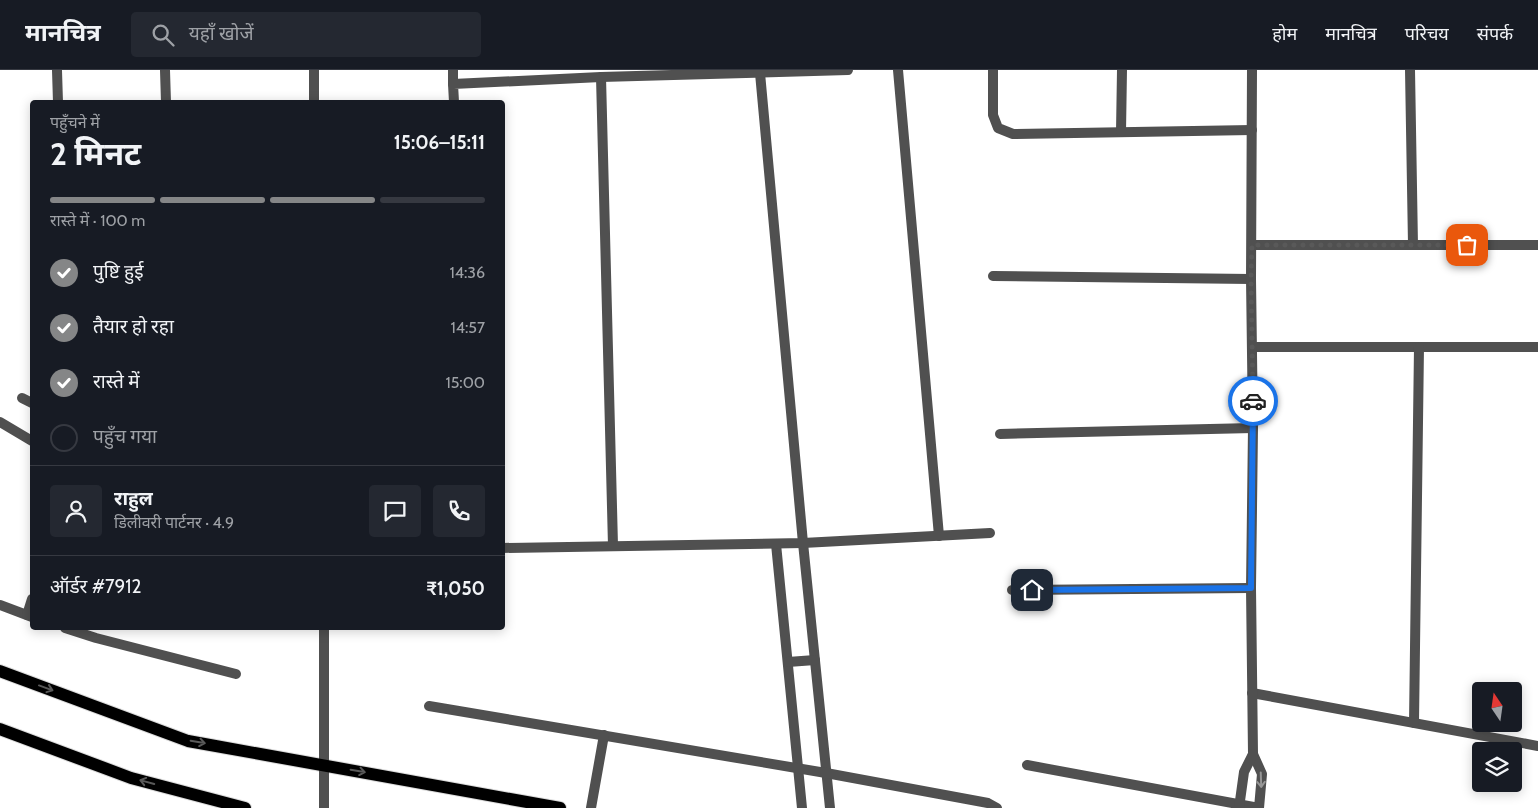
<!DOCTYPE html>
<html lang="hi">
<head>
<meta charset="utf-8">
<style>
  body { margin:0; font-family:Cabin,"Noto Sans Devanagari",sans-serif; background:#242831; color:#f1f3f6; height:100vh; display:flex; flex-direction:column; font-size:19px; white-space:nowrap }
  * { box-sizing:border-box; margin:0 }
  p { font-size:16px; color:#9ea1a6 }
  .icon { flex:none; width:28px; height:28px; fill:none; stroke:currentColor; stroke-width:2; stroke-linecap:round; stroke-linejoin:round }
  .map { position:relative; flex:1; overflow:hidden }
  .sheet { position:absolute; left:30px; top:30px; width:475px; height:530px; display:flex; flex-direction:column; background:#171b24; border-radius:5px; box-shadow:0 2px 12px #0003 }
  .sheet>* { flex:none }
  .needle { width:32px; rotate:347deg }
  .fabs { position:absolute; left:1472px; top:612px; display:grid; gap:10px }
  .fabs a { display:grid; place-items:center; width:50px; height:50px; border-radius:5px; background:#171b24; box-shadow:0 2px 12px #0003; font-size:25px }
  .pin { position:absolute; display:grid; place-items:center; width:42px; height:42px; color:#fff; margin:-21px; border-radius:10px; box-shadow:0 2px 8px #0006 }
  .courier { position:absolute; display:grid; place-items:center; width:50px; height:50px; margin:-25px; border:4px solid #1a73e8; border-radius:50%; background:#fff; color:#222; box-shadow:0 1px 6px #0007 }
  .overview em { font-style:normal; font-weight:700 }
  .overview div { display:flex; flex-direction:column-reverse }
  .overview { display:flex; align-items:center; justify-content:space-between; height:85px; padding:0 20px }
  h1 { font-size:32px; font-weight:700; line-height:38px }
  .bar { display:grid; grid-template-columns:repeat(4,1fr); gap:8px 5px; align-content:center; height:60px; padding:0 20px }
  .bar i { height:6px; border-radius:4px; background:#363941 }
  .bar .on { background:#858687 }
  .bar p { grid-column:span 4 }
  .line { display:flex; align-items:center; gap:12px; padding:0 20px; border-top:1px solid #363941 }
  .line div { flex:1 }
  .round { display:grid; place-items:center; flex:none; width:52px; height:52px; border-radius:5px; background:#242831 }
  ol { padding:0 20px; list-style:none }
  li { display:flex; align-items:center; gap:15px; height:55px }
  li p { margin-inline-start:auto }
  li .icon { padding:5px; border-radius:50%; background:#858687; color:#fff; stroke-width:4 }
  li:last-child { color:#9ea1a6 }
  li i { width:28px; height:28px; border:2px solid #363941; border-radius:50% }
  header { display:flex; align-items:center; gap:30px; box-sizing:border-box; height:70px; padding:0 25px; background:#171b24; border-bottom:1px solid #363941 }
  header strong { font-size:24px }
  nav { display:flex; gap:28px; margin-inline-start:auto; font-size:18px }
  .search { width:350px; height:45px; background:#242831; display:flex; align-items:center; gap:12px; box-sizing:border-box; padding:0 18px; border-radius:5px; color:#9ea1a6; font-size:19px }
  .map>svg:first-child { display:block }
</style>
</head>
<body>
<header>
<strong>मानचित्र</strong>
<div class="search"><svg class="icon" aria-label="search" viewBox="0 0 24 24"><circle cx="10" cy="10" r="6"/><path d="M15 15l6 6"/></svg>यहाँ खोजें</div>
<nav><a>होम</a><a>मानचित्र</a><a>परिचय</a><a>संपर्क</a></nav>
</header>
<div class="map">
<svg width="1538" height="738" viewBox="0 0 1538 738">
  <rect width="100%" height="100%" fill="#fff"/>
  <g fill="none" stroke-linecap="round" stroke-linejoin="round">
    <defs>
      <g id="primary">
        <polyline points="0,601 188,671 560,738"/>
        <polyline points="0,659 131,708 245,738"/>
      </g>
    </defs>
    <use href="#primary" stroke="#dbdbdb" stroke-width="14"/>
    <g stroke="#505050" stroke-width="10">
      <polyline points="57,0 58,32"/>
      <polyline points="165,0 166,32"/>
      <polyline points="314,0 314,32"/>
      <polyline points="453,0 453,14"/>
      <polyline points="898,0 939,466"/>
      <polyline points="993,0 993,45 998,58 1013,64 1252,60"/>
      <polyline points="1410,0 1413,175"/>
      <polyline points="760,3 803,473 830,738"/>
      <polyline points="601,7 613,476"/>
      <polyline points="454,32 453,14 601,7 848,0"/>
      <polyline points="1121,62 1122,0"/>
      <polyline points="1252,175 1538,175"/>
      <polyline points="993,206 1251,209"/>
      <polyline points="1253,277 1538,277"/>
      <polyline points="22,328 32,333"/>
      <polyline points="0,352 32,371"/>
      <polyline points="1000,364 1253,358"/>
      <polyline points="776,474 802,738"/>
      <polyline points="502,478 803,473 990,463"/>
      <polyline points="1012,520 1251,518"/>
      <polyline points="0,535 32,547"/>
      <polyline points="27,545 32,529"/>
      <polyline points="65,558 96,568 236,604"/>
      <polyline points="324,558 324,738"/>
      <polyline points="788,592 815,590"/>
      <polyline points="1252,623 1538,676"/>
      <polyline points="429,636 826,703 988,733 997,738"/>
      <polyline points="1414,653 1419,277"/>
      <polyline points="1027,695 1259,738 1262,704 1253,684 1251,518 1253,358 1251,209 1252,0"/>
      <polyline points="591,738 604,665"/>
      <polyline points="1239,738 1244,702 1253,684"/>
    </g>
    <use href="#primary" stroke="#000" stroke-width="12"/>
  </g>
  <defs><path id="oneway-shaft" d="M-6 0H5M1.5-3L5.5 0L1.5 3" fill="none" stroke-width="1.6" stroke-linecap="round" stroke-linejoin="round" transform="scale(1.25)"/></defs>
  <g stroke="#595959">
    <use href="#oneway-shaft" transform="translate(46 618) rotate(20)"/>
    <use href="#oneway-shaft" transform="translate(198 672) rotate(10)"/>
    <use href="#oneway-shaft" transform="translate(358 701) rotate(10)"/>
    <use href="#oneway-shaft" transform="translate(147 712) rotate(-165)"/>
  </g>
  <use stroke="#969696" href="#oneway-shaft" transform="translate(1261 710) rotate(88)"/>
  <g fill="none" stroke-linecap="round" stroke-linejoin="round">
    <polyline stroke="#595959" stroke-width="5" stroke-dasharray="0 9" points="1253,331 1251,208 1252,175 1467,175"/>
    <polyline stroke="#1a73e8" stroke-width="6" points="1032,520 1251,518 1253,331"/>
  </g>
</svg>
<div class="fabs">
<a><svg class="needle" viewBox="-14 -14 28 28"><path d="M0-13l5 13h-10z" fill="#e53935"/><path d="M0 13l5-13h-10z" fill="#9ea1a6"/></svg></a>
<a><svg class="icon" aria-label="layers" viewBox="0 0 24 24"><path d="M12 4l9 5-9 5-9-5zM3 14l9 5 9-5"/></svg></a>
</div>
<div class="pin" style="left:1467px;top:175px;background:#ea580c"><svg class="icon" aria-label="bag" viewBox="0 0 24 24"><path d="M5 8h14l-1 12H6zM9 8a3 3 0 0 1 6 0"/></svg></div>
<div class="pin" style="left:1032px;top:520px;background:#1f2937"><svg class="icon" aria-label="home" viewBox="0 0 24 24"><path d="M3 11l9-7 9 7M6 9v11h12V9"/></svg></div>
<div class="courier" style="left:1253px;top:331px"><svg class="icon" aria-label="car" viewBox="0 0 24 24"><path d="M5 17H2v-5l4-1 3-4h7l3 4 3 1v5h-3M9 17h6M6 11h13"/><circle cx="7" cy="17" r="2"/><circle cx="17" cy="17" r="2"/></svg></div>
<section class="sheet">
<div class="overview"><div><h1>2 मिनट</h1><p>पहुँचने में</p></div><em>15:06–15:11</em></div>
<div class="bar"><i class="on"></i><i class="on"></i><i class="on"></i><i></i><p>रास्ते में · 100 m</p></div>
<ol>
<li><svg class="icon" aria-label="check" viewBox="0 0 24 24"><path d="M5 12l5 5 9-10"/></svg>पुष्टि हुई<p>14:36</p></li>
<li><svg class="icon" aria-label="check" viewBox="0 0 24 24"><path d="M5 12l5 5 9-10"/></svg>तैयार हो रहा<p>14:57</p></li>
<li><svg class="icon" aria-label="check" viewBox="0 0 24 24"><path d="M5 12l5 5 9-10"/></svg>रास्ते में<p>15:00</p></li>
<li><i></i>पहुँच गया</li>
</ol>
<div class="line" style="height:90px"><a class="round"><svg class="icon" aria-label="person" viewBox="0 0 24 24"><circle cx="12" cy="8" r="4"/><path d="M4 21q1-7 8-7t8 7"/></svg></a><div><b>राहुल</b><p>डिलीवरी पार्टनर · 4.9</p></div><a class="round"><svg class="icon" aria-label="chat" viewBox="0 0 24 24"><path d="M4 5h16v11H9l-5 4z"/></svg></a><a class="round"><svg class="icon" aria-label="phone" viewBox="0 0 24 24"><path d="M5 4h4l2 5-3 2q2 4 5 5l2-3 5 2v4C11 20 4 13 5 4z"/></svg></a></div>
<div class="line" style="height:65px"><div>ऑर्डर #7912</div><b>₹1,050</b></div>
</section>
</div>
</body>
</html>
